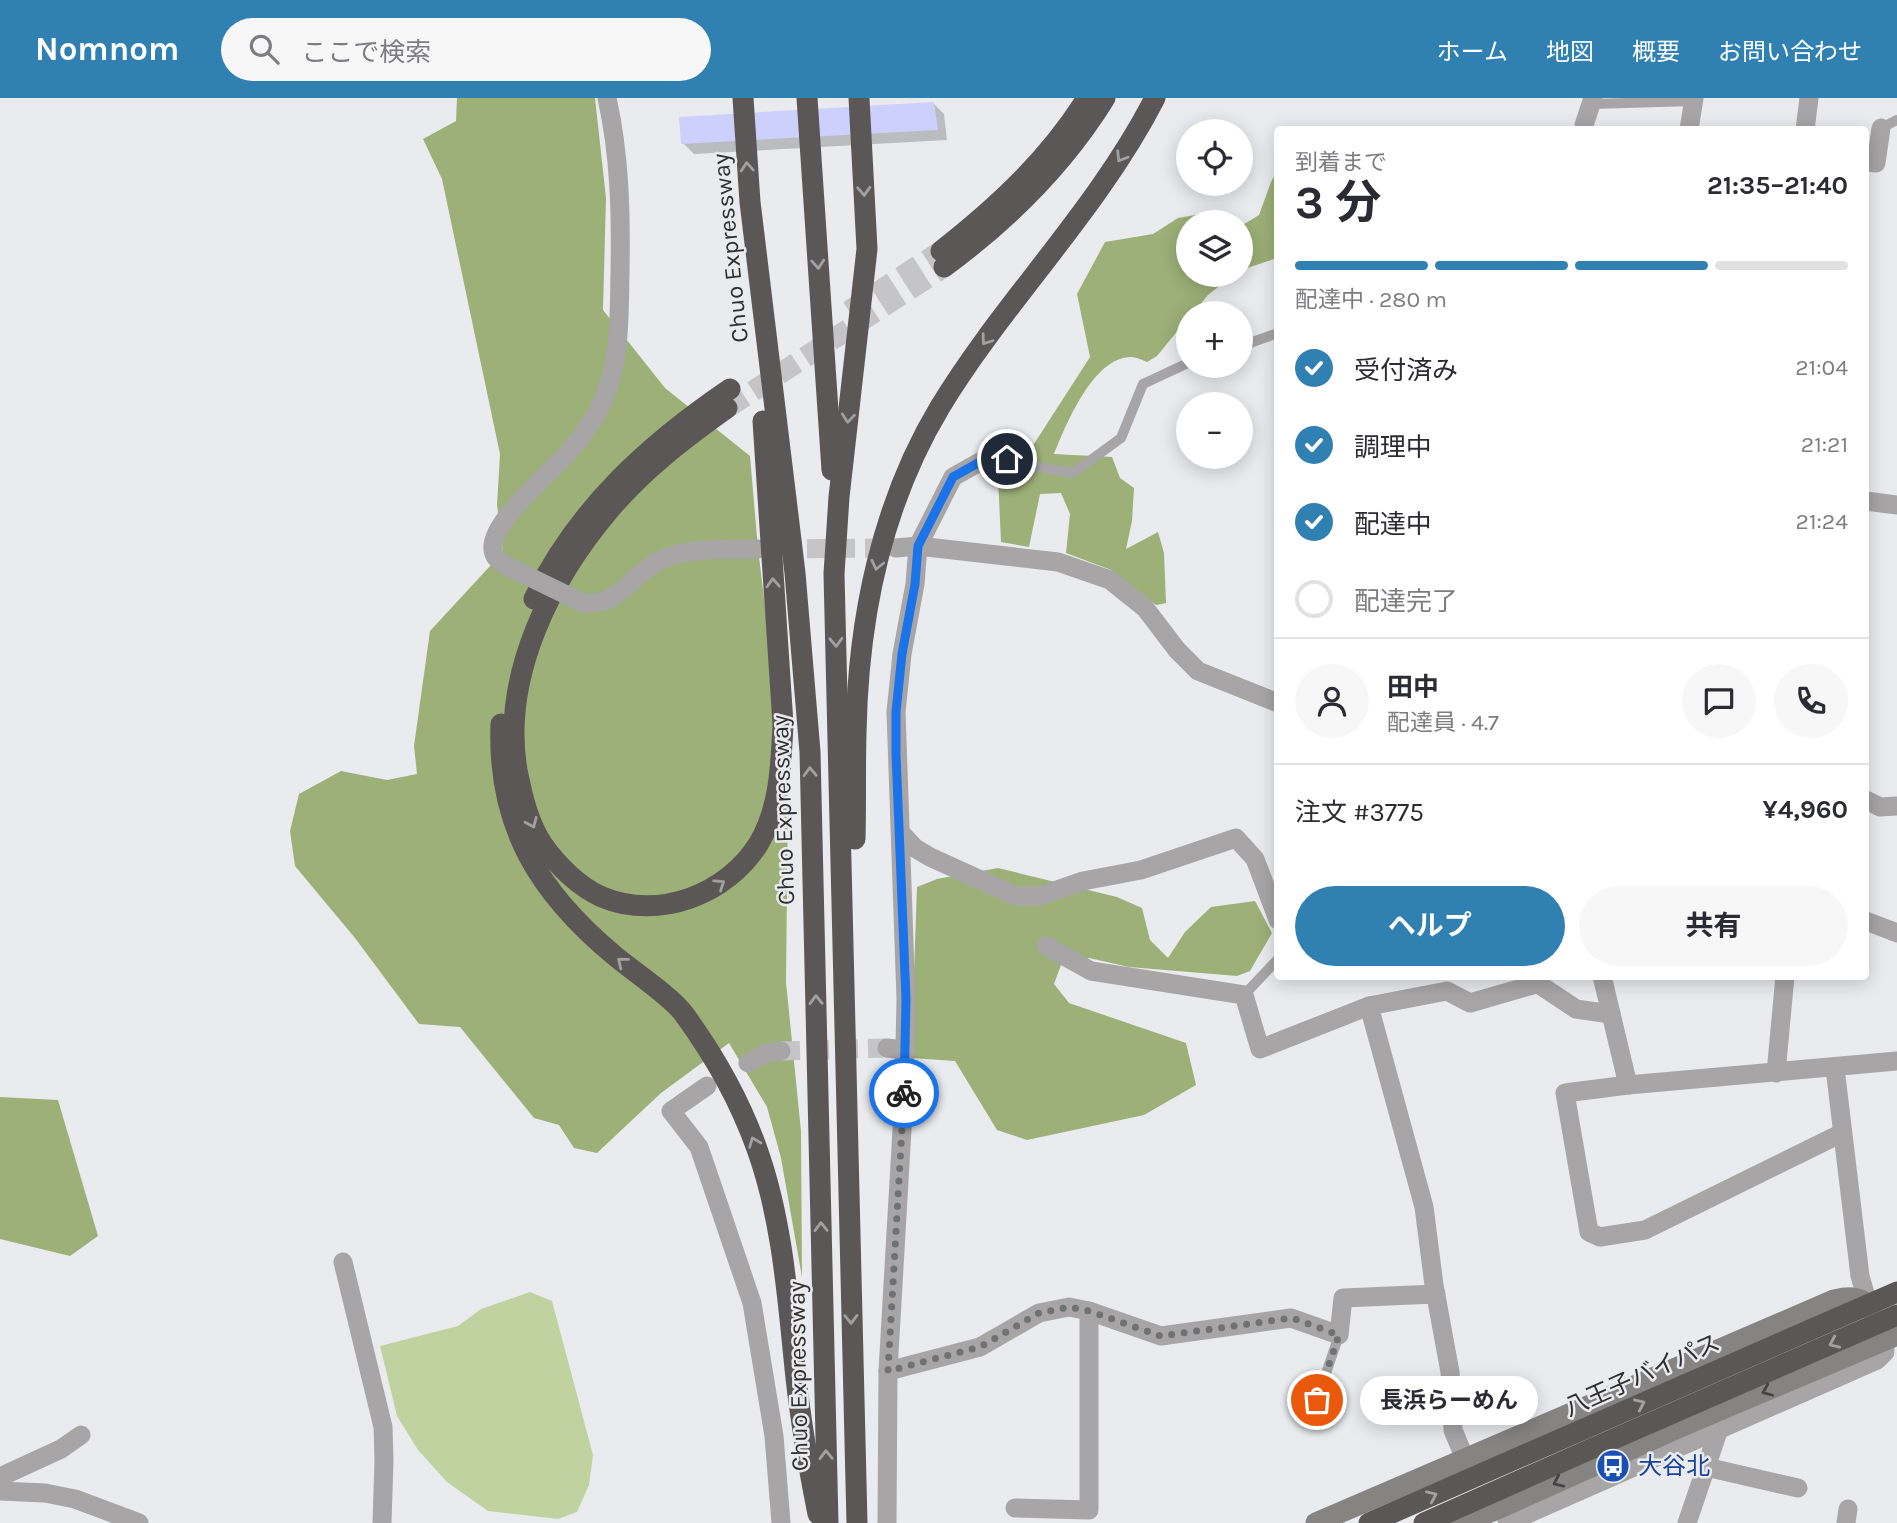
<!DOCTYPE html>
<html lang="ja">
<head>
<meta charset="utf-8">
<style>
  body { margin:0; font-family:Karla,"Noto Sans JP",sans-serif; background:#f7f7f7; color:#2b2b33; height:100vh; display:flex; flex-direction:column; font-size:26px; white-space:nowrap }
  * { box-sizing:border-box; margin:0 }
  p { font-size:23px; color:#7c7c81 }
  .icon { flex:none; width:38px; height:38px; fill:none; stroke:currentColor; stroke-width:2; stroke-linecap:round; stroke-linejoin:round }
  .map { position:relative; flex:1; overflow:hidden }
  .drawer { position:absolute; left:1274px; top:28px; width:595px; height:854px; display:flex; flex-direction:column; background:#fff; border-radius:7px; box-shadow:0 4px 18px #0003 }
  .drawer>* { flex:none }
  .tools { position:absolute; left:1176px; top:21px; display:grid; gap:14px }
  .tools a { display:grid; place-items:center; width:77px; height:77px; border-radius:50%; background:#fff; box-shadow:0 4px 18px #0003; font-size:35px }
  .pin { position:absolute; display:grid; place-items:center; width:60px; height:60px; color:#fff; margin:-30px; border:4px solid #fff; border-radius:50%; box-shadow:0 2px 7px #0007 }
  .courier { position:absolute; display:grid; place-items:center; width:70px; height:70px; margin:-35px; border:5px solid #1a73e8; border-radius:50%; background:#fff; color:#222; box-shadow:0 2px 9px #0007 }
  .bubble { position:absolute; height:49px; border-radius:24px; background:#fff; box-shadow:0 4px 18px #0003; font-size:23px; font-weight:700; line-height:49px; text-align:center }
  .overview em { font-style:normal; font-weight:700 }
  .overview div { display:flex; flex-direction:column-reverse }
  .overview { display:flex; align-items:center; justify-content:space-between; height:119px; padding:0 21px }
  h1 { font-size:46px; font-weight:700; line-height:52px }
  .bar { display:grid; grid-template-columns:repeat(4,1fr); gap:10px 7px; align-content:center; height:84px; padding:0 21px }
  .bar i { height:9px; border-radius:5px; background:#e1e1e2 }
  .bar .selected { background:#3180b2 }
  .bar p { grid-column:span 4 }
  .line { display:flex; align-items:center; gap:18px; padding:0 21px; border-top:2px solid #e1e1e2 }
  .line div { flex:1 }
  .round { display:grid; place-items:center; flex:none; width:74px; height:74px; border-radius:37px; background:#f7f7f7 }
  ol { padding:0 21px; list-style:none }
  li { display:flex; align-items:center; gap:21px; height:77px }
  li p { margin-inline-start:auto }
  li .icon { padding:7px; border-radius:50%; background:#3180b2; color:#fff; stroke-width:4 }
  li:last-child { color:#7c7c81 }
  li i { width:38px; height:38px; border:4px solid #e1e1e2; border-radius:50% }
  .cta { display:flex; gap:14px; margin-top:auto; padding:14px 21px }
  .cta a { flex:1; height:80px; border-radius:42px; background:#3180b2; color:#fff; font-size:28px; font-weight:700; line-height:80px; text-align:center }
  .cta a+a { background:#f7f7f7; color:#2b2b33 }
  header { display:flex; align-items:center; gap:42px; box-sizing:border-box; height:98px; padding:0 35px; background:#3180b2; color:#fff }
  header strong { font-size:33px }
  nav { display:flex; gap:38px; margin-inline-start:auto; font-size:24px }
  .search { width:490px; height:63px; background:#f7f7f7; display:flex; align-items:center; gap:18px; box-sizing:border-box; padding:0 24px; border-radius:38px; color:#7c7c81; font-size:26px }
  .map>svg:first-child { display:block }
</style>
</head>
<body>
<header>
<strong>Nomnom</strong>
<div class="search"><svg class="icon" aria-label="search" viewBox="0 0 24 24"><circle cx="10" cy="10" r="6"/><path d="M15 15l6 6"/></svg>ここで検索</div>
<nav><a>ホーム</a><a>地図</a><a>概要</a><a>お問い合わせ</a></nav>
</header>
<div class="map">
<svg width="1897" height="1425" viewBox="0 0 1897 1425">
  <rect width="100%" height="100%" fill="#eaebee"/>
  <polygon fill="#c1d2a1" points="530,1194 552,1203 593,1357 589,1387 577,1414 558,1421 488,1413 447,1384 418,1352 397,1318 380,1248 458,1228 481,1211"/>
  <g fill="#9db078">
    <polygon points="457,0 595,0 606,100 603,212 665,290 750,358 758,451 788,696 786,884 801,1033 802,1179 781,1060 767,1009 729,945 661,995 597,1055 574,1050 559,1027 534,1020 460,929 419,926 355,840 295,768 290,733 299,696 341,673 387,682 417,676 414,648 430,533 503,454 497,407 500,356 442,81 423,41 456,23"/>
    <polygon points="1277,73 1277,160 1241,172 1241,128 1259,117 1271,84"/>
    <path d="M 1201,116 L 1216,124 L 1188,124 L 1188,177 L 1233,177 L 1208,197 L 1193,215 L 1188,215 L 1188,220 L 1157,258 L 1147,264 C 1143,262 1135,259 1131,259 C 1093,259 1066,327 1054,356 L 1112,359 L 1120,380 L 1134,390 L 1132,423 L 1126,451 L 1158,434 L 1164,455 L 1166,505 L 1156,507 L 1111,472 L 1066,455 L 1070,416 L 1061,395 L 1040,396 L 1029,449 L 1001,444 L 998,378 L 1032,349 L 1090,259 L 1077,196 L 1105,144 L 1153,136 L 1178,120 Z"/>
    <polygon points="998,770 1117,799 1142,810 1150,842 1168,860 1185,834 1211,809 1255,803 1272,835 1250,873 1237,878 1129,869 1089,860 1061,867 1054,886 1069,905 1186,945 1196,987 1144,1017 1027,1042 997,1032 955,963 911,960 917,789 937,781"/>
    <polygon points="0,999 58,1002 98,1138 70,1158 0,1141"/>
  </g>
  <polygon fill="#0003" points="934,6 944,16 947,42 694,56 683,45"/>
  <polygon fill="#cdcffd" points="934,4 938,32 681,46 679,19"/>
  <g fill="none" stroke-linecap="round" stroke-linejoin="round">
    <g stroke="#c5c5c8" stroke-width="19" stroke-dasharray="19 10" stroke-linecap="butt">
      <polyline points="778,451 895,450"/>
      <polyline points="781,953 887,950"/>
    </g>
    <g stroke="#c5c5c8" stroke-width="21" stroke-dasharray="21 10" stroke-linecap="butt">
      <polyline points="849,213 941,153"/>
      <polyline points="727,310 944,169"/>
    </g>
    <g stroke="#a7a5a5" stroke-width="10">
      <polyline points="1592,6 1693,3"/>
      <polyline points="1881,30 1897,22"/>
      <polyline points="1241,248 1278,235"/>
      <polyline points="994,356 1021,366 1073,375 1121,340 1143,286 1188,265"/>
      <polyline points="1244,897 1278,861"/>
      <polyline points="1317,1302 1339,1237"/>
    </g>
    <g stroke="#a7a5a5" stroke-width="19">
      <polyline points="1585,32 1584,27 1593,0"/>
      <polyline points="1689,32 1694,0"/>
      <polyline points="1805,32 1809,0"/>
      <polyline points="1866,64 1876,65 1881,30"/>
      <polyline points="1866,403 1897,407"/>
      <polyline points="896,450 918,448 1058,464 1110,482 1145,510 1177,552 1198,573 1278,605"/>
      <path d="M 507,468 C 499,464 492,458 493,448 C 494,422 547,377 565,358 C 577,345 588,330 597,315 C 621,273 619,222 620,175 C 621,116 620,58 607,0"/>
      <path d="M 581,504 C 617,513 635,471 665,460 C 693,449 728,452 758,451"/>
      <polyline points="1866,702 1880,709 1897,708"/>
      <polyline points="901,735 915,750 930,759 1016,798 1040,798 1083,783 1141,772 1236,740 1255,761 1278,822"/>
      <polyline points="1866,823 1897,835"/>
      <polyline points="1046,848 1091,873 1244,897 1260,951 1369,908"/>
      <polyline points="1602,878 1628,987"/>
      <polyline points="1528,879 1576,911 1611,916"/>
      <polyline points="887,950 905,952"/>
      <polyline points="748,965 767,955 781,953"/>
      <polyline points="1776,975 1785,878"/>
      <polyline points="707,988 671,1013 699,1049 752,1205 774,1338 781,1425"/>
      <polyline points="1842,1035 1645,1132 1600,1139 1589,1134 1565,995 1628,987 1897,963"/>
      <polyline points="343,1164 383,1329 384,1362 382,1425"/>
      <polyline points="888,1273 980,1249 1039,1215 1069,1209 1089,1213 1161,1238 1291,1220 1339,1237 1343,1200 1436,1196"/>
      <polyline points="1465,1361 1453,1332 1450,1274 1434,1187 1424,1109 1369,908 1447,893 1470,905 1536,886"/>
      <polyline points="1706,1369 1798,1390"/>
      <polyline points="0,1379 61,1351 81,1337"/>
      <polyline points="0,1393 45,1395 75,1401 139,1425"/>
      <polyline points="1015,1410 1089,1412 1089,1213"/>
      <polyline points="887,1425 888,1273 904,997 906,901 896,614 902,556 915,486 918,448 953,379 994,356"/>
      <polyline points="1507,1425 1877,1262 1885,1254 1885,1242 1868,1206 1860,1178 1835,970"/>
      <polyline points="1687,1425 1719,1331"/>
      <polyline points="1846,1425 1848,1411"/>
    </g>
    <g stroke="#868483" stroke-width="21">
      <path d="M 1316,1425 L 1834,1202 C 1847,1199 1857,1198 1868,1206"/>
      <polyline points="1460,1425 1493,1413 1685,1327 1897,1237"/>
    </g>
    <g stroke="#5b5756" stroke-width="21">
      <polyline points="743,0 750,104 795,475 810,654 828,1425"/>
      <polyline points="807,0 832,372"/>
      <path d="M 941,153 C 997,109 1049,61 1087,0"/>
      <path d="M 944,169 C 1008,122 1063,68 1105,0"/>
      <path d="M 727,310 C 685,340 644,371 611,410 C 551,480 501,578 517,672 C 522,697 528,725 543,747 C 557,767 579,789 602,799 C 659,823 728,796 759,745 C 780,710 781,666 783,626 L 763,323"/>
      <path d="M 534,501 C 577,411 649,346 730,291"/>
      <path d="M 501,626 C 497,728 539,795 615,858 C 634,874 671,898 684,916 C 714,957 740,1003 757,1051 C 783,1123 788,1204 796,1280 C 801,1326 809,1371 818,1416"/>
      <path d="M 855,741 C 856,706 855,671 856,635 C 858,523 881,407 940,309 C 1005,202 1097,113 1155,0"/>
      <polyline points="857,1425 834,476 839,399 867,151 859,0"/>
      <polyline points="1369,1425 1897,1194"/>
      <polyline points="1424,1425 1593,1350"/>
    </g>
    <polyline stroke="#a7a5a5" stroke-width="19" points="507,468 581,504"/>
    <polyline stroke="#5b5756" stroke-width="21" points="1593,1350 1897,1217"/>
  </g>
  <defs><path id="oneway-chevron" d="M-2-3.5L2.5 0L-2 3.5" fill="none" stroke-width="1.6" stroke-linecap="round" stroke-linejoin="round" transform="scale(1.75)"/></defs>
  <g stroke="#a2a1a2">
    <use href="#oneway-chevron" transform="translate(1121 59) rotate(122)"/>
    <use href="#oneway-chevron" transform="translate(747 69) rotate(-94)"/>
    <use href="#oneway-chevron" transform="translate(864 93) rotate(87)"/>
    <use href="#oneway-chevron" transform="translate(818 166) rotate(86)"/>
    <use href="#oneway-chevron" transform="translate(986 242) rotate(126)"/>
    <use href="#oneway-chevron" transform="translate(848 320) rotate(96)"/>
    <use href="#oneway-chevron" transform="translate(877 467) rotate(103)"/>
    <use href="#oneway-chevron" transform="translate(773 485) rotate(-93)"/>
    <use href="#oneway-chevron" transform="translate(836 544) rotate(88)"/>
    <use href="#oneway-chevron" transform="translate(810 674) rotate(-92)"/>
    <use href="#oneway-chevron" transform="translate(532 725) rotate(66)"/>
    <use href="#oneway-chevron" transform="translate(720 786) rotate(-34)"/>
    <use href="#oneway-chevron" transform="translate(622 864) rotate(-141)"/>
    <use href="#oneway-chevron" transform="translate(816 902) rotate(-91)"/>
    <use href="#oneway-chevron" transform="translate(754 1044) rotate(-111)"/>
    <use href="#oneway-chevron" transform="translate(821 1129) rotate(-91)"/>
    <use href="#oneway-chevron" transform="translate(851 1221) rotate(89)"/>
    <use href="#oneway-chevron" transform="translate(1834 1245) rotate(156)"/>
    <use href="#oneway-chevron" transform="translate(1640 1306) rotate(-24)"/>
    <use href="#oneway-chevron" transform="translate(826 1357) rotate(-91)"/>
    <use href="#oneway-chevron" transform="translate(1432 1398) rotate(-24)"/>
  </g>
  <g stroke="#454446">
    <use href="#oneway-chevron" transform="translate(1767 1293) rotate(157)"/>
    <use href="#oneway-chevron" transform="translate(1558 1384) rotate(156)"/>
  </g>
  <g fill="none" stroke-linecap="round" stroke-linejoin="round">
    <polyline stroke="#707173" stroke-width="7" stroke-dasharray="0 12.6" points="904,995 888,1273 980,1249 1039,1215 1069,1209 1089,1213 1161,1238 1292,1220 1339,1237 1317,1302"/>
    <polyline stroke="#1a73e8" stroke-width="9" points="904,995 906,901 896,656 896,614 902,556 915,486 918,448 953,379 994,356 1007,361"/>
  </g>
  <defs>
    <symbol id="bus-disc" viewBox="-11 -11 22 22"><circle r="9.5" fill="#1a4fb4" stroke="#eaebee"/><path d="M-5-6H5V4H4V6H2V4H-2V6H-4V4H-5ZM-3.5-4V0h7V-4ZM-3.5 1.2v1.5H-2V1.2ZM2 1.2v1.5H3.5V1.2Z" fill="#fff"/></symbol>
  </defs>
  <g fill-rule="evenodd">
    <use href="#bus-disc" x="1594" y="1349" width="38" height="38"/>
  </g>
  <g text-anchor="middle" stroke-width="5" stroke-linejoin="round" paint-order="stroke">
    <g font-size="24" fill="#2f2f31" stroke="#eaebee">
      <text transform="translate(730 150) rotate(-96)" y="8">Chuo Expressway</text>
      <text transform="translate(783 712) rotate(-92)" y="8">Chuo Expressway</text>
      <text transform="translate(1642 1277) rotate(-24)" y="8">八王子バイパス</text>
      <text transform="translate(798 1278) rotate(-91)" y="8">Chuo Expressway</text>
    </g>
    <g font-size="24" fill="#164399" stroke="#eaebee" text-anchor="start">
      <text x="1638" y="1376">大谷北</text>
    </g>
  </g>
</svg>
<div class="tools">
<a><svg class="icon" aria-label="locate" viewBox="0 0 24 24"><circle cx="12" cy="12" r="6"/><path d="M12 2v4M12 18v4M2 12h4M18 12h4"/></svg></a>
<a><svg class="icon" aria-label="layers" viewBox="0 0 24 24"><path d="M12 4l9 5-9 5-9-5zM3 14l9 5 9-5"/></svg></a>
<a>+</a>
<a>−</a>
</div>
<div class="pin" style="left:1317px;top:1302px;background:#ea580c"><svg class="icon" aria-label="bag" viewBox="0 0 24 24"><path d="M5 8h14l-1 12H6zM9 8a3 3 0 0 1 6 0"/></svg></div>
<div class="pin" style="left:1007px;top:361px;background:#1f2937"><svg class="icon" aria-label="home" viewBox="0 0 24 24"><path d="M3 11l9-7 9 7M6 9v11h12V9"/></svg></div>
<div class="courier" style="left:904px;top:995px"><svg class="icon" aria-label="bike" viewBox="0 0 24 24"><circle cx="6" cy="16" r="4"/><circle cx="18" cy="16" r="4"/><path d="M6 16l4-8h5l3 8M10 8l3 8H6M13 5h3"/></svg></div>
<div class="bubble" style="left:1360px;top:1278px;width:178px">長浜らーめん</div>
<section class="drawer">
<div class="overview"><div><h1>3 分</h1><p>到着まで</p></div><em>21:35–21:40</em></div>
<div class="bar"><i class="selected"></i><i class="selected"></i><i class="selected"></i><i></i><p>配達中 · 280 m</p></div>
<ol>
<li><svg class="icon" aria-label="check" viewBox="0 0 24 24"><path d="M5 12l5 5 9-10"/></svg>受付済み<p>21:04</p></li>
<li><svg class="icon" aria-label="check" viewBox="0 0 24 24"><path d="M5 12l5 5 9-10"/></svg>調理中<p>21:21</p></li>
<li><svg class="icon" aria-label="check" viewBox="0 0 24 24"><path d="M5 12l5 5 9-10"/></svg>配達中<p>21:24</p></li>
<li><i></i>配達完了</li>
</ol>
<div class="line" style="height:126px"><a class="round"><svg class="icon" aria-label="person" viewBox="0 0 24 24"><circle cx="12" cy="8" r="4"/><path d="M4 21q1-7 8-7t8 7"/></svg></a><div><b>田中</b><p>配達員 · 4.7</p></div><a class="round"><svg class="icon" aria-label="chat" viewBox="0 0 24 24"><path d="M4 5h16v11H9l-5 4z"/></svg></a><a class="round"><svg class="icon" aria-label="phone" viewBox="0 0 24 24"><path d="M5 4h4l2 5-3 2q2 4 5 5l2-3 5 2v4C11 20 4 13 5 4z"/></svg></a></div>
<div class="line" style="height:91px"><div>注文 #3775</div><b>¥4,960</b></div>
<div class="cta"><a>ヘルプ</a><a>共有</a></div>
</section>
</div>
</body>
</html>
